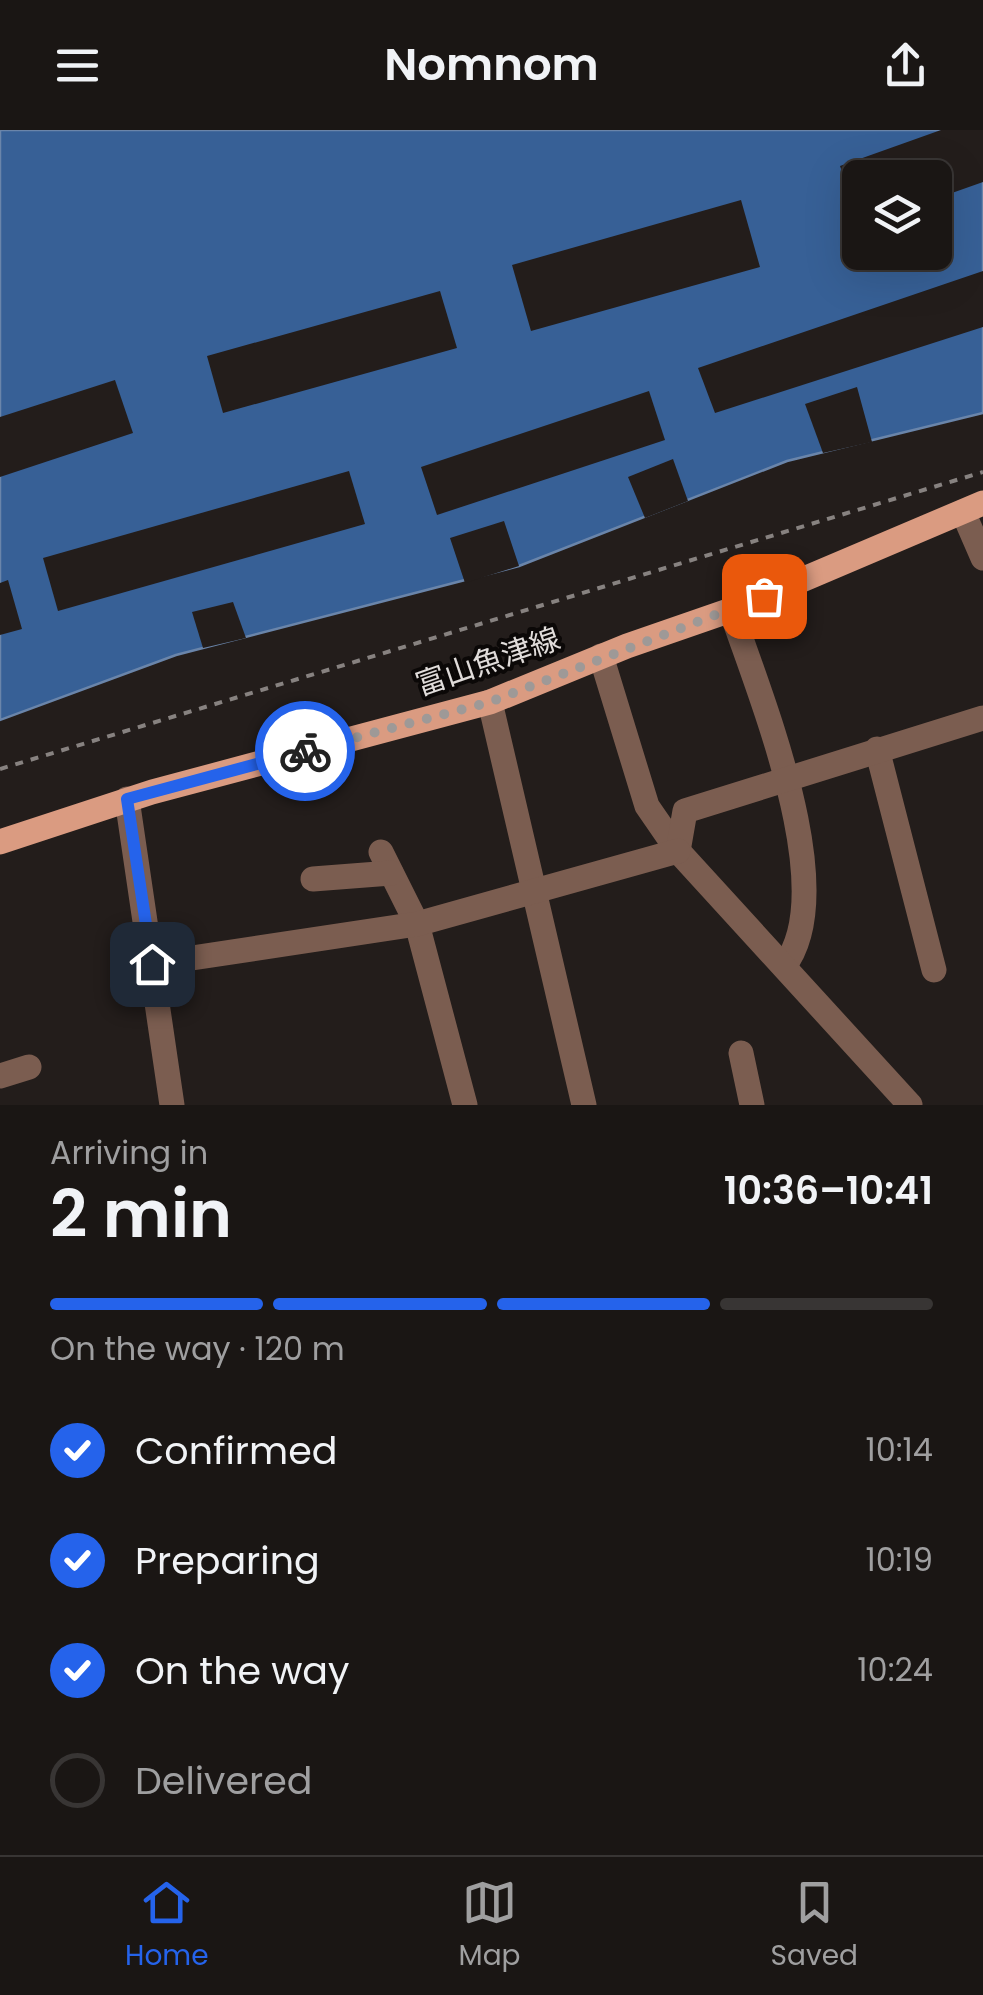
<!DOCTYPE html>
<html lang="en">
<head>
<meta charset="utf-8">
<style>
  body { margin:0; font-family:Poppins,"Noto Sans JP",sans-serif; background:#272322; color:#f1f3f6; height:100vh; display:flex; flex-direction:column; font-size:38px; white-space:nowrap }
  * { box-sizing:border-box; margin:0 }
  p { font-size:32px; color:#9f9fa0 }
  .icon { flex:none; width:55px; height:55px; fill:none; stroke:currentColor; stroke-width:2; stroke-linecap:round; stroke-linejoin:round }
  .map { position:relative; height:975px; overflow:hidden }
  .details { display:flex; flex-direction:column; background:#1a1614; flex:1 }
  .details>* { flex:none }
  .tools { position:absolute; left:842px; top:30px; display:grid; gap:20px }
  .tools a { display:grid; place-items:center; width:110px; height:110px; border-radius:15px; background:#1a1614; box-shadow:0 10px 40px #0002,0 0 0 2px #383534; font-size:50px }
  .pin { position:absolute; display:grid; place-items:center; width:85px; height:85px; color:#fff; margin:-42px; border-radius:20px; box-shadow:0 5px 15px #0006 }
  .courier { position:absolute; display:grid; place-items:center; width:100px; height:100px; margin:-50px; border:8px solid #2563eb; border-radius:50%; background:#fff; color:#222; box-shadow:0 2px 12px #0007 }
  .summary em { font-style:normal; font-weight:600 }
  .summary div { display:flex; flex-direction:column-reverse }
  .summary { display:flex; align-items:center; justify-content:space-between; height:170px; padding:0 50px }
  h1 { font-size:65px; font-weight:600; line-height:75px }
  .bar { display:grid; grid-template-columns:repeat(4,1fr); gap:15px 10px; align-content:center; height:120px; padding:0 50px }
  .bar i { height:12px; border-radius:8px; background:#383534 }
  .bar .active { background:#2563eb }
  .bar p { grid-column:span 4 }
  ol { padding:0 50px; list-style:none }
  li { display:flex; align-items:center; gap:30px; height:110px }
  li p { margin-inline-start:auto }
  li .icon { padding:10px; border-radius:50%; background:#2563eb; color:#fff; stroke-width:4 }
  li:last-child { color:#9f9fa0 }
  li i { width:55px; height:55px; border:5px solid #383534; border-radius:50% }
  header { display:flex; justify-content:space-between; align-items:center; height:130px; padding:0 50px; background:#1a1614; font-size:45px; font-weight:600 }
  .dock { display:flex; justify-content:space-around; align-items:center; height:140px; border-top:2px solid #383534; background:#1a1614; font-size:28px; color:#9f9fa0 }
  .dock a { display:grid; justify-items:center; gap:5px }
  .dock .active { color:#2563eb }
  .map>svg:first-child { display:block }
</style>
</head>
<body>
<header><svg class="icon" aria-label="menu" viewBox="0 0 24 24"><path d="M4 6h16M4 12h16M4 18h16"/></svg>Nomnom<svg class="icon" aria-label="share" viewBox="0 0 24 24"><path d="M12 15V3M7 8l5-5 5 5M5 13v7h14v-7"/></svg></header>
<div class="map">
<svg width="983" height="975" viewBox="0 0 983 975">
  <rect width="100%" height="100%" fill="#231d1b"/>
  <path fill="#376096" stroke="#6a85aa" stroke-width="2.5" fill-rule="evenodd" d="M 0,0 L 983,0 L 983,283 L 787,331 L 519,436 L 176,525 L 0,590 ZM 860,48 L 935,48 L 935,122 L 860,122 Z"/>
  <g fill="#231d1b">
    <polygon points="941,0 983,0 983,52 935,69 935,48 860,48 860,93 840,36"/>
    <polygon points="741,70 760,137 531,201 512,135"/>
    <polygon points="983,141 983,197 715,283 698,238"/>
    <polygon points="440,161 457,218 223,283 207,226"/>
    <polygon points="115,250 133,303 0,347 0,287"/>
    <polygon points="857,257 872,312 823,323 805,274"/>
    <polygon points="649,261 665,310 437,385 421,337"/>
    <polygon points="673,329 688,371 645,388 628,347"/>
    <polygon points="349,341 365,394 58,481 43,428"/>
    <polygon points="504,391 519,436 465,453 450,408"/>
    <polygon points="8,450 22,499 0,505 0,453"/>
    <polygon points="233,472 246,508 203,518 192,482"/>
  </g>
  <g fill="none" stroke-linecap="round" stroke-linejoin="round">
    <polyline stroke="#878280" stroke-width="4" stroke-dasharray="8 8" stroke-linecap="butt" points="0,639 983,342"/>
    <g stroke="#7b5d50" stroke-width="25">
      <polyline points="963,382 983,428"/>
      <path d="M 731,480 C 759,564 842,761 784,836"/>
      <polyline points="601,526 647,676 678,721 910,975"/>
      <polyline points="490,572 584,975"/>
      <polyline points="877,619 934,840"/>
      <polyline points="127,669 172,975"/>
      <polyline points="678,721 685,681 983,588"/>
      <polyline points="381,722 417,794 465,975"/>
      <polyline points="313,749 391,743"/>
      <polyline points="152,834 417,794 678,721"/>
      <polyline points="741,923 752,975"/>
      <polyline points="0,946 29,937"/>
    </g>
    <polyline stroke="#da9b81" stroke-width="25" points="0,712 152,662 490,572 627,516 731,480 983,373"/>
  </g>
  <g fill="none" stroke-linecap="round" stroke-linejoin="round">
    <polyline stroke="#9e9997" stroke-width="10" stroke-dasharray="0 18" points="305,621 490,572 764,466"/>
    <polyline stroke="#2563eb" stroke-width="12" points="152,834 127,669 305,621"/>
  </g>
  <g text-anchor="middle" stroke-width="8" stroke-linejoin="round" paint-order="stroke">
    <g font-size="30" fill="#e0dcda" stroke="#0b0807">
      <text transform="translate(488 532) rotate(-19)" y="10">富山魚津線</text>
    </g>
  </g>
</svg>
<div class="tools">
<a><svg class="icon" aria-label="layers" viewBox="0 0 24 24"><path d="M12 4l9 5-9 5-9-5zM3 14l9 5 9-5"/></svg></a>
</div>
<div class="pin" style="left:764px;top:466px;background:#ea580c"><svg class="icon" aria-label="bag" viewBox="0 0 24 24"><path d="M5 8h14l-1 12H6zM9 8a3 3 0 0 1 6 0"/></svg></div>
<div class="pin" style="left:152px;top:834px;background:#1f2937"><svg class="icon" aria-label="home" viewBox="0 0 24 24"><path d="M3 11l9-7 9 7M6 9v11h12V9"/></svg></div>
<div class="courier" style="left:305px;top:621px"><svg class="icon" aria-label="bike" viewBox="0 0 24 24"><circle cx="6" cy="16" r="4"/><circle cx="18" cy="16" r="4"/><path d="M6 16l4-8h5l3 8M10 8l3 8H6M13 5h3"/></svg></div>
</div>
<section class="details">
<div class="summary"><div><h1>2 min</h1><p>Arriving in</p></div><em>10:36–10:41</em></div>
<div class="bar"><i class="active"></i><i class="active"></i><i class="active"></i><i></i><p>On the way · 120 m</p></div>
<ol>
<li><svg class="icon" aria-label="check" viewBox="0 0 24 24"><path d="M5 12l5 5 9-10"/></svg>Confirmed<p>10:14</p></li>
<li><svg class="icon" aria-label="check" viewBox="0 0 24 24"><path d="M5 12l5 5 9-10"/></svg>Preparing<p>10:19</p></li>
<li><svg class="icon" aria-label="check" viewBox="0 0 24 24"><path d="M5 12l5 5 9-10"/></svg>On the way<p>10:24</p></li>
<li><i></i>Delivered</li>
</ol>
</section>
<nav class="dock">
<a class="active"><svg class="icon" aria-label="home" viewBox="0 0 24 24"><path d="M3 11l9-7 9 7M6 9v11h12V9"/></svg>Home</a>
<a><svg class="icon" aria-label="map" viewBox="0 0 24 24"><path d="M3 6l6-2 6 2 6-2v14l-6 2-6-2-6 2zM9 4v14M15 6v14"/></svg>Map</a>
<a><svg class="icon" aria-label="saved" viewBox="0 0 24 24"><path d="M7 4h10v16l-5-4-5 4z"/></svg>Saved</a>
</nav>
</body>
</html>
